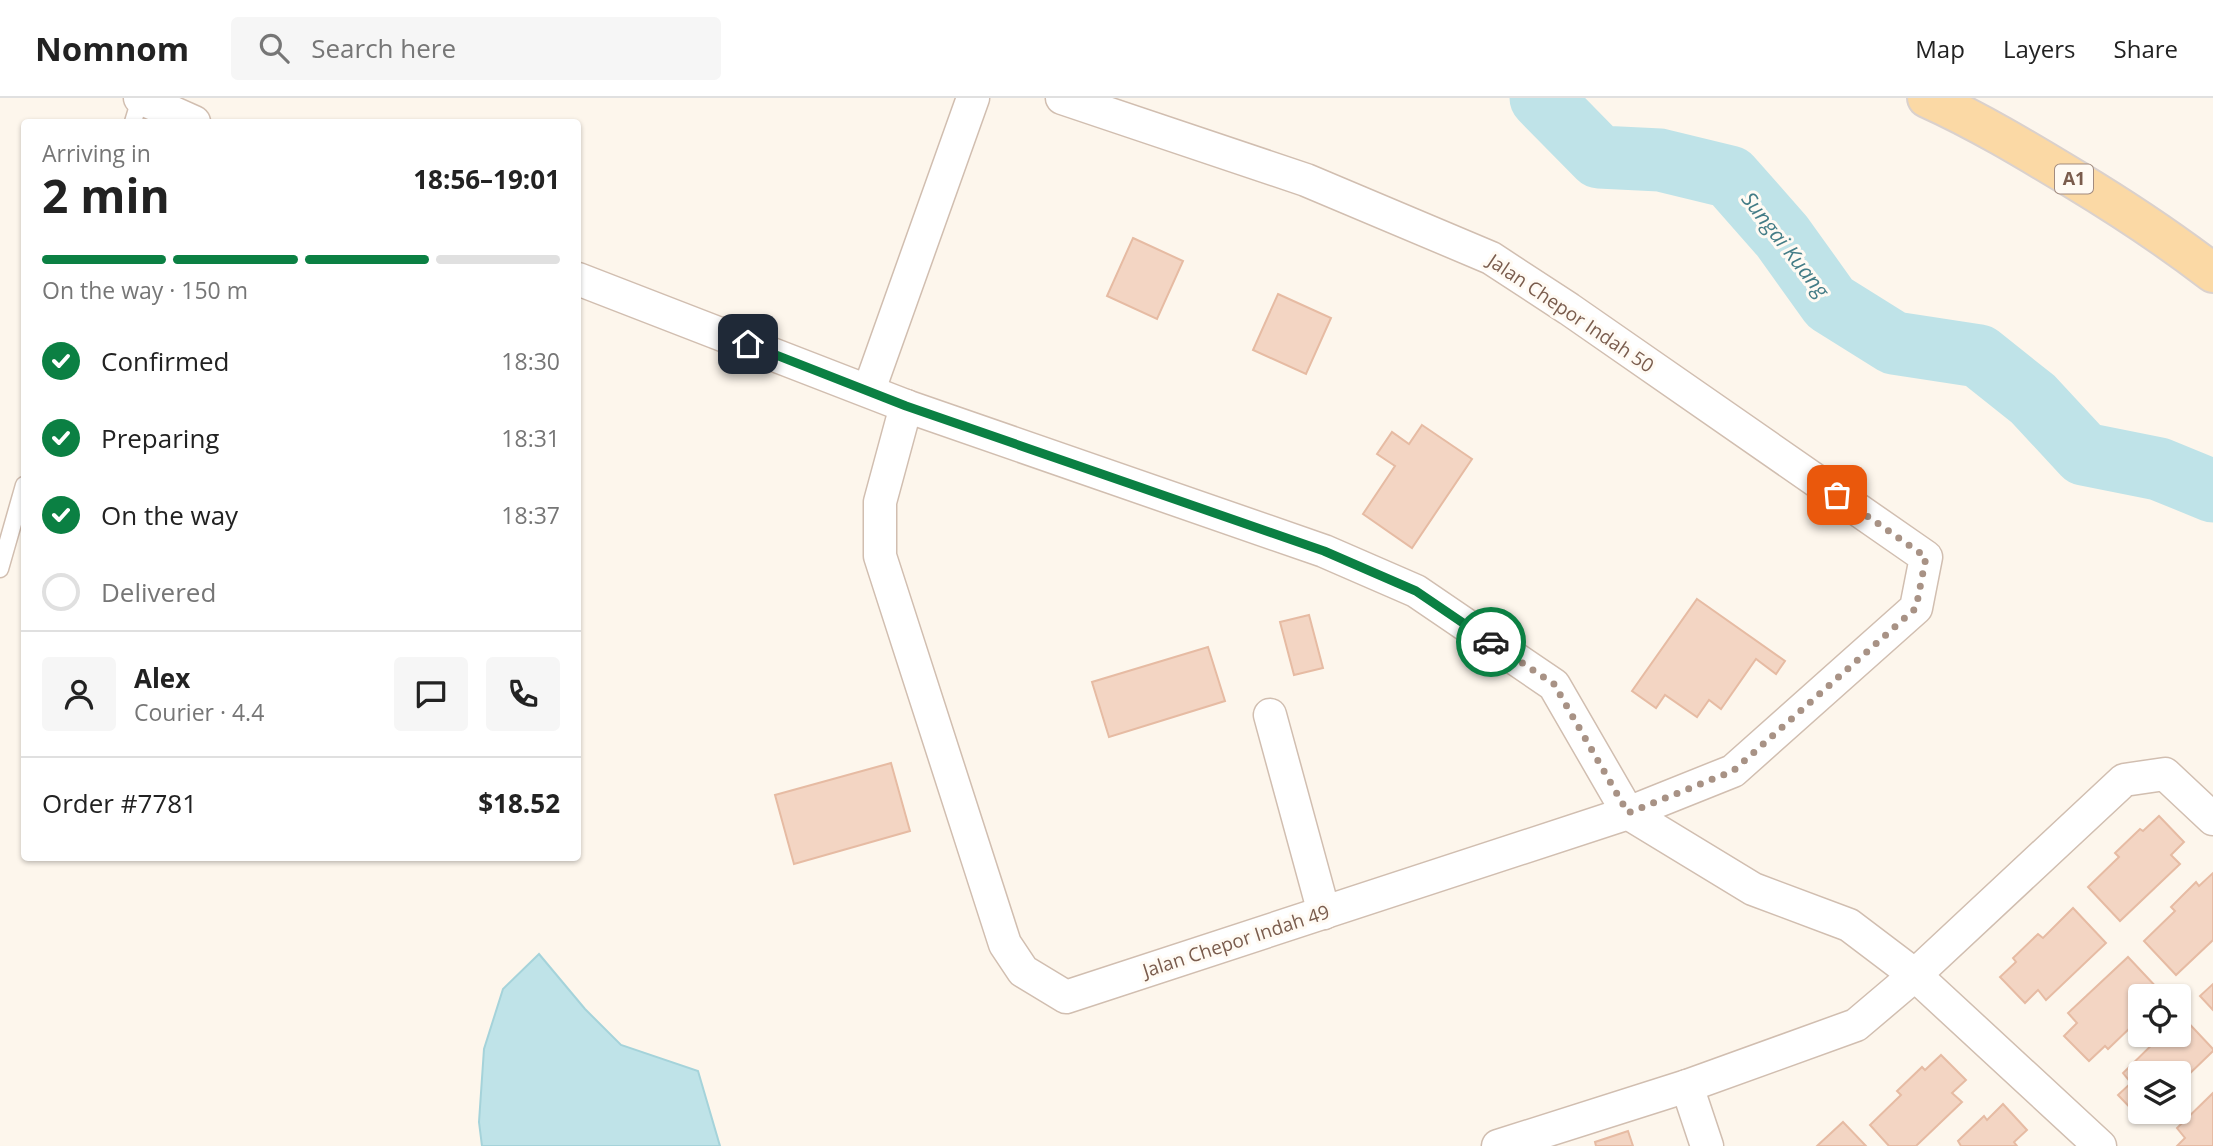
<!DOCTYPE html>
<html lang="en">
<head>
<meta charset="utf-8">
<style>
  body { margin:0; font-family:"Open Sans",sans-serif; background:#f6f6f6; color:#222; height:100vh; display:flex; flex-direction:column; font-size:26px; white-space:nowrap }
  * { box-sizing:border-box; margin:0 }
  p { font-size:23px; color:#767676 }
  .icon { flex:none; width:38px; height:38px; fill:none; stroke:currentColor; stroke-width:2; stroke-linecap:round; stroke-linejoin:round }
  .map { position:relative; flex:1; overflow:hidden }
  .sheet { position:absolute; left:21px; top:21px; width:560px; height:742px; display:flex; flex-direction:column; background:#fff; border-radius:7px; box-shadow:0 2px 5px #0004 }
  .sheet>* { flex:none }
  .fabs { position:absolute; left:2128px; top:886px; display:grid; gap:14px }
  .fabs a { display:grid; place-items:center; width:63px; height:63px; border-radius:7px; background:#fff; box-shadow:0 2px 5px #0004; font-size:35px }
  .pin { position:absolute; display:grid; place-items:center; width:60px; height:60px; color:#fff; margin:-30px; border-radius:14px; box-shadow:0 4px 10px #0006 }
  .courier { position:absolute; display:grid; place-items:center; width:70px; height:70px; margin:-35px; border:5px solid #0b8043; border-radius:50%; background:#fff; color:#222; box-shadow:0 2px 9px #0007 }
  .summary em { font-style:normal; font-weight:700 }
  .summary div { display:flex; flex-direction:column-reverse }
  .summary { display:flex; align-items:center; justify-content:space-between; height:119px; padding:0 21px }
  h1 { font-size:46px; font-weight:700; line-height:52px }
  .bar { display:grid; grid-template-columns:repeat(4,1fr); gap:10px 7px; align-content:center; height:84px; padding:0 21px }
  .bar i { height:9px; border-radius:5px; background:#e0e0e0 }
  .bar .current { background:#0b8043 }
  .bar p { grid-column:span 4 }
  .line { display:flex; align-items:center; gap:18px; padding:0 21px; border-top:2px solid #e0e0e0 }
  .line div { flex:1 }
  .round { display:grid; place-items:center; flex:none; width:74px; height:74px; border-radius:7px; background:#f6f6f6 }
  ol { padding:0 21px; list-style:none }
  li { display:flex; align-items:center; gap:21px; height:77px }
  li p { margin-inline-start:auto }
  li .icon { padding:7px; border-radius:50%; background:#0b8043; color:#fff; stroke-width:4 }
  li:last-child { color:#767676 }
  li i { width:38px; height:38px; border:4px solid #e0e0e0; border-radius:50% }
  header { display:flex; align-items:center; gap:42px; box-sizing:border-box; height:98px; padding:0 35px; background:#fff; border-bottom:2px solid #e0e0e0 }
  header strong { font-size:33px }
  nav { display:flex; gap:38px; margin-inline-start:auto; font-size:24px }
  .search { width:490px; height:63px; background:#f6f6f6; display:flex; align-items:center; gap:18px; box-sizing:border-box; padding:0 24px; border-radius:7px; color:#767676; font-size:26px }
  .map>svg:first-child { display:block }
</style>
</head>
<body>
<header>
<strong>Nomnom</strong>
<div class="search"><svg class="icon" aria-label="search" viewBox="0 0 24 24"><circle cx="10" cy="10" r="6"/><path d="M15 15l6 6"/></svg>Search here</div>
<nav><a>Map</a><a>Layers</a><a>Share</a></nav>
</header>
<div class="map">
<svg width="2213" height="1048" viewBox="0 0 2213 1048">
  <rect width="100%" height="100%" fill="#fdf6ec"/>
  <polygon fill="#bfe3e8" stroke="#a5d3da" stroke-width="2" points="539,856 585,911 621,947 698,973 720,1048 482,1048 479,1024 484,951 503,891"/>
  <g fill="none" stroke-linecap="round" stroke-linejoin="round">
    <polyline stroke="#bfe3e8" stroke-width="63" points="1541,0 1599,59 1660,62 1730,79 1782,138 1830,205 1894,245 1979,258 2033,301 2084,356 2159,371 2213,393"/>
  </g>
  <g fill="#f3d5c3" stroke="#e6bba3" stroke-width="2">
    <polygon points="1133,140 1183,163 1157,221 1107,198"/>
    <polygon points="1278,196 1331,220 1306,276 1253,252"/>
    <polygon points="1422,327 1472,361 1412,450 1363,416 1395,368 1377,356 1392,334 1409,346"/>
    <polygon points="1697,501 1785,563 1776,576 1756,561 1721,611 1709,602 1697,619 1665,597 1656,610 1632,593"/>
    <polygon points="1309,517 1323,570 1294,577 1280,524"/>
    <polygon points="1208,549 1225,603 1109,639 1092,584"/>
    <polygon points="891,665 910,733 794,766 775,697"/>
    <polygon points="2159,718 2184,744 2171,757 2180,766 2120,823 2088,789 2119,759 2115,755 2140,731 2143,733"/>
    <polygon points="2213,775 2213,842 2176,877 2144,843 2175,813 2171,809 2196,784 2199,788"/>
    <polygon points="2073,810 2106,845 2046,902 2038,892 2025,905 2000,879 2016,864 2013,860 2038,836 2043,840"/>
    <polygon points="2128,859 2160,893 2155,898 2140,898 2140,912 2129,923 2133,927 2108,951 2105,948 2089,963 2064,938 2077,925 2068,915"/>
    <polygon points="2213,886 2213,912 2200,898"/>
    <polygon points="2182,918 2213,951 2213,953 2183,982 2187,986 2179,994 2179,975 2140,975 2140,1013 2153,1013 2143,1023 2118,997 2131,985 2123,975 2163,936 2179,936 2179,921"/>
    <polygon points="1941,957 1966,982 1952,995 1962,1004 1916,1048 1889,1048 1870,1027 1901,997 1897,993 1922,969 1925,972"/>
    <polygon points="2213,995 2213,1048 2177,1048 2185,1040 2177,1030"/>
    <polygon points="2003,1006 2027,1032 2014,1044 2017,1048 1961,1048 1958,1043 1984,1018 1987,1022"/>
    <polygon points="1843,1024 1866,1048 1817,1048"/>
    <polygon points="1628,1033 1633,1048 1596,1048 1595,1044"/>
  </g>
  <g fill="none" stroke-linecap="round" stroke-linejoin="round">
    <defs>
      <g id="service">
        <polyline points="133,24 140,1"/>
        <polyline points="0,471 24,387"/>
      </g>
      <g id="minor">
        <polyline points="140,0 194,24"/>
        <polyline points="578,181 906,308 1324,453 1416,493 1554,587 1628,715 1753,791 1849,827 1915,877 2100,1048"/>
        <polyline points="869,292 973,0"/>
        <polyline points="906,308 880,404 880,458 1005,846 1023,873 1066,899 1628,715 1733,673 1916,510 1926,459 1569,211 1491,160 1306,82 1062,0"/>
        <polyline points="1270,617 1324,815"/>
        <polyline points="1687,988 1707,1048"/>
        <polyline points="1498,1048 1687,988 1856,927 1915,877 2124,682 2165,676 2213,721"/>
      </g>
      <path id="primary" d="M 1927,0 C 1978,23 2026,52 2074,81 C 2122,110 2169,141 2213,175"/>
    </defs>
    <use href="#service" stroke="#d1beb0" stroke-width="19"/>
    <use href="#minor" stroke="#d1beb0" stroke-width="35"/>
    <use href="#primary" stroke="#dad1cd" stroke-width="42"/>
    <use href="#service" stroke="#fff" stroke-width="16"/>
    <use href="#minor" stroke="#fff" stroke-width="32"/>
    <use href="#primary" stroke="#fbd9a5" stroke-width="38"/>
  </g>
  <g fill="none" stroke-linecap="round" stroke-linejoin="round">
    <polyline stroke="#a89285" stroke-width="7" stroke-dasharray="0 12.6" points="1491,544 1554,586 1628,715 1733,673 1916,510 1926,459 1837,397"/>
    <polyline stroke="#0b8043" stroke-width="9" points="748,246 906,308 1324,453 1416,493 1491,544"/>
  </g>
  <g text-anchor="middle" stroke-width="6" stroke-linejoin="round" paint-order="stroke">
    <rect fill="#fffaf3" stroke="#a28b7f" stroke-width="2" x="2055" y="66.5" width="38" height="29" rx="5"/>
    <g font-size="18" font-weight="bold" fill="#7a5c4d">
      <text x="2074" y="87">A1</text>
    </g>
    <g font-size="19" fill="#7a5c4d" stroke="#fffaf3">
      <text transform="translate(1571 215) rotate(34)" y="7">Jalan Chepor Indah 50</text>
      <text transform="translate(1236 843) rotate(-18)" y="7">Jalan Chepor Indah 49</text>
    </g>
    <g font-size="21" font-style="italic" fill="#437c86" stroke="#fffaf3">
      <text transform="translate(1785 147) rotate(52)" y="7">Sungai Kuang</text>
    </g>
  </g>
</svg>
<div class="fabs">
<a><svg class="icon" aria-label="locate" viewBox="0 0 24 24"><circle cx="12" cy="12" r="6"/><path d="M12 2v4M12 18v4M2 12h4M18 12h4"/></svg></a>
<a><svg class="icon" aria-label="layers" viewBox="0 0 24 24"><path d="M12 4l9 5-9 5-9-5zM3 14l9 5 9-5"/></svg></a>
</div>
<div class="pin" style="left:1837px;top:397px;background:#ea580c"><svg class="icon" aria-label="bag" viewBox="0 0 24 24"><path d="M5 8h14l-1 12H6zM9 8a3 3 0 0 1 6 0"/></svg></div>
<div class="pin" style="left:748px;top:246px;background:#1f2937"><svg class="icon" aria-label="home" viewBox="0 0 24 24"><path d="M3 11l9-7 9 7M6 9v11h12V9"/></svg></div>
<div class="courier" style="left:1491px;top:544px"><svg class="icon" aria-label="car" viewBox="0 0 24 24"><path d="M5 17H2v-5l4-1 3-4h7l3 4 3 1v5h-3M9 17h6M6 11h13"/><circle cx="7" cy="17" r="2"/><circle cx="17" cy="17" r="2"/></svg></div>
<section class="sheet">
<div class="summary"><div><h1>2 min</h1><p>Arriving in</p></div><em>18:56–19:01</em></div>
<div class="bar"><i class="current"></i><i class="current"></i><i class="current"></i><i></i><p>On the way · 150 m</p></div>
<ol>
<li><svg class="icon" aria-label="check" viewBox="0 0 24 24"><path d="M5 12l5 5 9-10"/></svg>Confirmed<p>18:30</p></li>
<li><svg class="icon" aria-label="check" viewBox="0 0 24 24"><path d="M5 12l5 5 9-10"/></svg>Preparing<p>18:31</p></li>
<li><svg class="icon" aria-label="check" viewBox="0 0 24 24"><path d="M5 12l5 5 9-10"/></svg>On the way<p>18:37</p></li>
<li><i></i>Delivered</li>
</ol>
<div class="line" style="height:126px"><a class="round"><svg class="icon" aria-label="person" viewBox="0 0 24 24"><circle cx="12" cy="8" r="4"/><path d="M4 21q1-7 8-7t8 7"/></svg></a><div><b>Alex</b><p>Courier · 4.4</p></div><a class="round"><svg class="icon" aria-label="chat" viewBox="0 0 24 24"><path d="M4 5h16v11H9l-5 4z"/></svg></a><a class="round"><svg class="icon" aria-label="phone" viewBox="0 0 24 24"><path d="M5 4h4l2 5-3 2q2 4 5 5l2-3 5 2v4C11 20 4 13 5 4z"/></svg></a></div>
<div class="line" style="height:91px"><div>Order #7781</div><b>$18.52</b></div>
</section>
</div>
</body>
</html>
